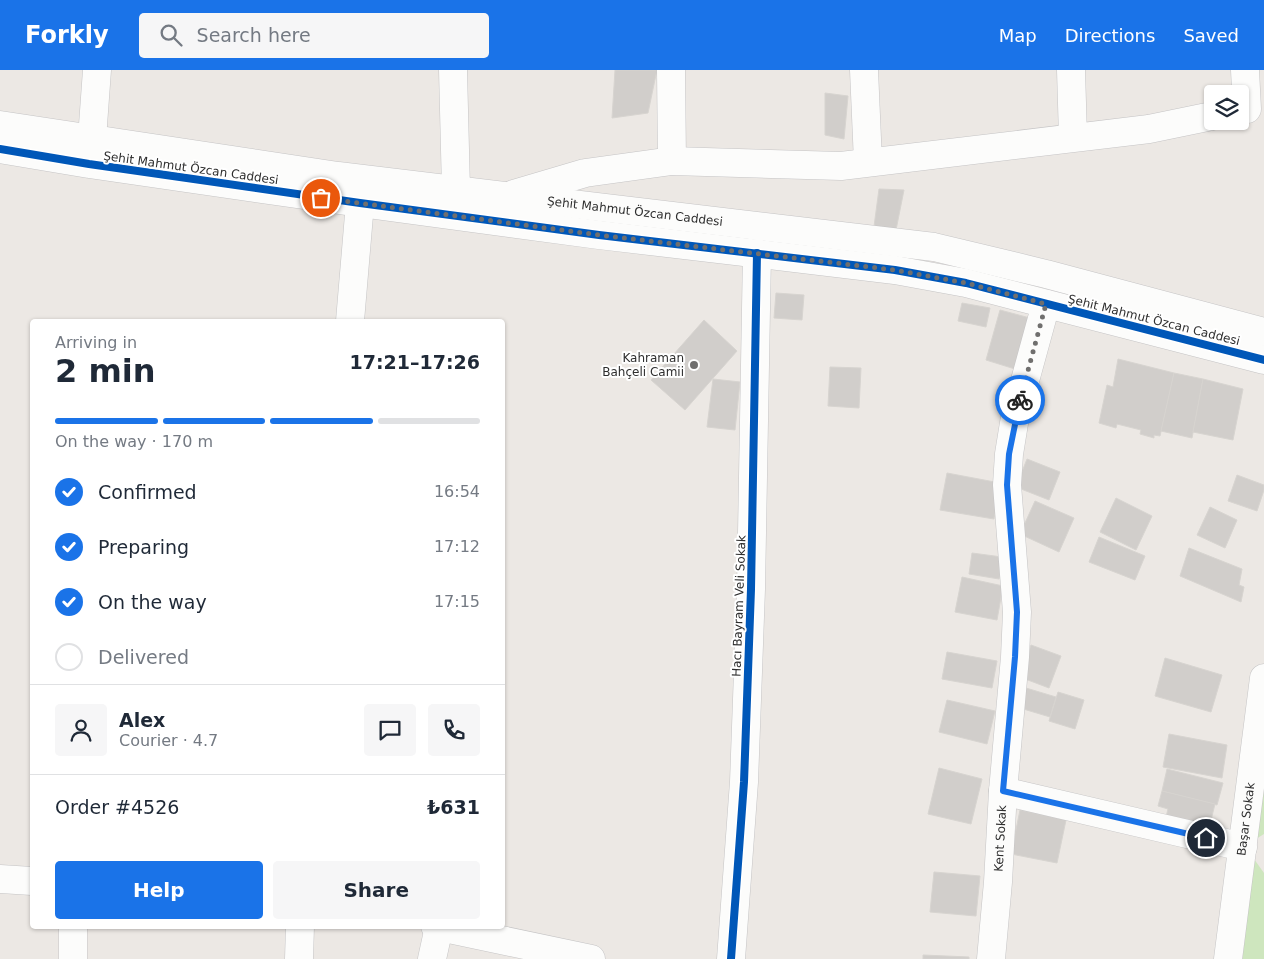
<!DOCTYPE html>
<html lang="en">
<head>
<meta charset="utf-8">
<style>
  body { margin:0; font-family:"DejaVu Sans",sans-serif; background:#f6f6f7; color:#1f2937; height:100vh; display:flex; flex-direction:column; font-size:19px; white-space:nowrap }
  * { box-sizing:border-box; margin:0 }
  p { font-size:16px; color:#747a83 }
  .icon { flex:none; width:28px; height:28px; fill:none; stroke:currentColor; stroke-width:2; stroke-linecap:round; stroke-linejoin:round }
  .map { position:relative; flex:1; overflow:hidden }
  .sheet { position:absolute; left:30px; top:249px; width:475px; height:610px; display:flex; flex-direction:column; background:#fff; border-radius:5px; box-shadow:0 1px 4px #0004 }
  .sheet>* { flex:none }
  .tools { position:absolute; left:1204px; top:15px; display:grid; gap:10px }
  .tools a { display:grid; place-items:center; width:45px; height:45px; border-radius:5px; background:#fff; box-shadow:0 1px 4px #0004; font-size:25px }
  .pin { position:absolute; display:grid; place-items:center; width:42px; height:42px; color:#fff; margin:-21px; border:2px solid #fff; border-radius:50%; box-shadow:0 1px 5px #0007 }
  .courier { position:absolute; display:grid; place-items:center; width:50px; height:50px; margin:-25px; border:4px solid #1a73e8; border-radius:50%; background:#fff; color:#222; box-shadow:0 1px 6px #0007 }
  .head em { font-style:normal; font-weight:700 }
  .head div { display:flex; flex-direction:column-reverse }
  .head { display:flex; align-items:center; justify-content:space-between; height:85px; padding:0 25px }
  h1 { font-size:32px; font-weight:700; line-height:38px }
  .bar { display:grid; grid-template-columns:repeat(4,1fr); gap:8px 5px; align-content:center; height:60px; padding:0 25px }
  .bar i { height:6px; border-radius:4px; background:#e0e1e3 }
  .bar .on { background:#1a73e8 }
  .bar p { grid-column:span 4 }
  .line { display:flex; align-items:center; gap:12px; padding:0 25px; border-top:1px solid #e0e1e3 }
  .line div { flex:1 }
  .round { display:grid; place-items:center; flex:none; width:52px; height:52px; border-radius:5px; background:#f6f6f7 }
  ol { padding:0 25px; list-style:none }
  li { display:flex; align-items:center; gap:15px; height:55px }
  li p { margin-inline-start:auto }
  li .icon { padding:5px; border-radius:50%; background:#1a73e8; color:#fff; stroke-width:4 }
  li:last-child { color:#747a83 }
  li i { width:28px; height:28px; border:2px solid #e0e1e3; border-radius:50% }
  .cta { display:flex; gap:10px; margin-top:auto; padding:10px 25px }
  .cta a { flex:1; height:58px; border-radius:5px; background:#1a73e8; color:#fff; font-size:20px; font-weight:700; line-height:58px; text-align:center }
  .cta a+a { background:#f6f6f7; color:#1f2937 }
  header { display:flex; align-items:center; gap:30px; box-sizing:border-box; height:70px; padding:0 25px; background:#1a73e8; color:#fff }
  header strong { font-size:24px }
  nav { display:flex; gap:28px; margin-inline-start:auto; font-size:18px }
  .search { width:350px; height:45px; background:#f6f6f7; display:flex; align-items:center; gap:12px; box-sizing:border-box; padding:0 18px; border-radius:5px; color:#747a83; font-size:19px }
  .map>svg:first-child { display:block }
</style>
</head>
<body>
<header>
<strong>Forkly</strong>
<div class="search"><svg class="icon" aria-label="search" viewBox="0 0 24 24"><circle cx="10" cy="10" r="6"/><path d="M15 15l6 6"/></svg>Search here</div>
<nav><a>Map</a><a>Directions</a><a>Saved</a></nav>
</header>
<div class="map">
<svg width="1264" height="889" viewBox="0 0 1264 889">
  <rect width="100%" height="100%" fill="#ece8e4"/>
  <g fill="#cee6be">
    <polygon points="1264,706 1264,764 1256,769"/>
    <polygon points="1254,789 1264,803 1264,889 1242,889"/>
  </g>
  <g fill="#d1cecb" stroke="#d7d4d0">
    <polygon points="615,0 657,0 648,43 612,48"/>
    <polygon points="825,23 848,26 844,69 825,65"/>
    <polygon points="879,119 904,120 895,165 873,164"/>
    <polygon points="776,223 804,225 802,250 774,248"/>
    <polygon points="962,233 990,238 986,257 958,251"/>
    <polygon points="1000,240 1030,248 1015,299 986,290"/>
    <polygon points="704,250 737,281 685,340 651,310"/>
    <polygon points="1118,289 1174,303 1160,366 1154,365 1154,368 1140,364 1141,360 1117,354 1116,358 1099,353 1107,315 1113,317"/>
    <polygon points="830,297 861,298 859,338 828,336"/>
    <polygon points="1174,303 1203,309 1192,368 1161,361"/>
    <polygon points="713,309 740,312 735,360 707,357"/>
    <polygon points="1203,309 1243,319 1233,370 1193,362"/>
    <polygon points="1027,389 1060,402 1049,430 1016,417"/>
    <polygon points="947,403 1000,413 994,449 940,440"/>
    <polygon points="1237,405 1264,415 1264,420 1257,441 1228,431"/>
    <polygon points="1116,428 1152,446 1136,480 1100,462"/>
    <polygon points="1035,431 1074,448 1059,482 1020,464"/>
    <polygon points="1210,437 1237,450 1225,478 1197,465"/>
    <polygon points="1099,467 1145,486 1135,510 1089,492"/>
    <polygon points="1189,478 1242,499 1239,515 1244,517 1241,532 1180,506"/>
    <polygon points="972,483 1002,487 999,509 969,504"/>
    <polygon points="962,507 1003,516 997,550 955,542"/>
    <polygon points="1031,575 1061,586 1049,618 1020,607"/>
    <polygon points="947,582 997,591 992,618 942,609"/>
    <polygon points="1165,588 1222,605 1211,642 1155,626"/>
    <polygon points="1026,618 1056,627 1050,647 1020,638"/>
    <polygon points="1058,622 1084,630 1075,659 1049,651"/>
    <polygon points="947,630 995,641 987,674 939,662"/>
    <polygon points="1169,664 1227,675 1222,708 1163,697"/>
    <polygon points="939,698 982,709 971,754 928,744"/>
    <polygon points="1167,699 1223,713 1217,735 1162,721"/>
    <polygon points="1162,721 1215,734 1208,762 1165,751 1168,739 1158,736"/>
    <polygon points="1020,740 1066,750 1057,793 1011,784"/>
    <polygon points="934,802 980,806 976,846 930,842"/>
    <polygon points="923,885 969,887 969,889 923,889"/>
  </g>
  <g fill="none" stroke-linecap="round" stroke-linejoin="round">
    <defs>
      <g id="minor">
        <polyline points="453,0 456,120"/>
        <polyline points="671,0 672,91"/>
        <polyline points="864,0 868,92"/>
        <polyline points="1071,0 1073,67"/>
        <polyline points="1245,0 1247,39"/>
        <path id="s1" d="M 0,55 L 338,106 L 934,177 L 1046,204 L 1264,262"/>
        <polyline points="92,69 97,0"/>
        <polyline points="0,79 89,94 360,133 599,165 895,200 966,213 1264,290"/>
        <polyline points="514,124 585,103 672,91 841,96 1149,59 1212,46"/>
        <polyline points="350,251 360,133"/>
        <polyline points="1003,721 1243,777"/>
        <polyline points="0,809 32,811"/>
        <polyline points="435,856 591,889"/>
        <polyline points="73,889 73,856"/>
        <polyline points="299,889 300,856"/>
        <polyline points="432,889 439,857"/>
        <polyline points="731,889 744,712 751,519 757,183"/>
        <path id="s2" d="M 991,889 L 998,812 L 1003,721 L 1015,587 L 1017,542 L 1007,415 L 1009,384 L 1015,347 L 1046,234"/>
        <path id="s3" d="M 1228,889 L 1264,608"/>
      </g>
    </defs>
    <use href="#minor" stroke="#c5c4c5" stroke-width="29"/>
    <use href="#minor" stroke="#fcfcfb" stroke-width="28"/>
    <defs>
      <g id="cycleway">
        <polyline points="0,79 89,94 360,133 599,165 895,200 966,213 1264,290"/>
        <polyline points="731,889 744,712 751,519 757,183"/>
      </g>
    </defs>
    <use href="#cycleway" stroke="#fff" stroke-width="11"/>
    <use href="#cycleway" stroke="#0057b8" stroke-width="8"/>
  </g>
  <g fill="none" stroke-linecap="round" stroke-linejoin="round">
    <polyline stroke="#706f6e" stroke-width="5" stroke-dasharray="0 9" points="321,128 599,165 895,200 966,213 1046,234 1020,330"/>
    <polyline stroke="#1a73e8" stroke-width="6" points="1020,330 1009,384 1007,415 1017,542 1015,587 1003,721 1206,768"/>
  </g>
  <circle fill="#706f6e" stroke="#fff" stroke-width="2" cx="694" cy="295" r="5"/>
  <g text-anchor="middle" stroke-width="4" stroke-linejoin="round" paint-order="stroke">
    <g font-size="12" fill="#2e2e2e" stroke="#fff">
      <text transform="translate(191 98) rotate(8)" y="4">Şehit Mahmut Özcan Caddesi</text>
      <text dy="4" stroke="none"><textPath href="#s1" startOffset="641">Şehit Mahmut Özcan Caddesi</textPath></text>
      <text transform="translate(1154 250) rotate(14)" y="4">Şehit Mahmut Özcan Caddesi</text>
      <text transform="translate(739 536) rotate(-88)" y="4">Hacı Bayram Veli Sokak</text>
      <text dy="4" stroke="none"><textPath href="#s3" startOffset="141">Başar Sokak</textPath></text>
      <text dy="4" stroke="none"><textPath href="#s2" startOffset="121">Kent Sokak</textPath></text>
    </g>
    <g font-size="12" fill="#2e2e2e" stroke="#fff" text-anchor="end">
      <text x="684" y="292">Kahraman<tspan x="684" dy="14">Bahçeli Camii</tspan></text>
    </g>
  </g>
</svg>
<div class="tools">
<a><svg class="icon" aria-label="layers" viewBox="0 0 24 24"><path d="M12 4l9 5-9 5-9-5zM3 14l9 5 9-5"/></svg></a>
</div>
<div class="pin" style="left:321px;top:128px;background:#ea580c"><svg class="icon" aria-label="bag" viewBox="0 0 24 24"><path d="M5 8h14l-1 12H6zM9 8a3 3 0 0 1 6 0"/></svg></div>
<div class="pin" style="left:1206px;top:768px;background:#1f2937"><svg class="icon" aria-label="home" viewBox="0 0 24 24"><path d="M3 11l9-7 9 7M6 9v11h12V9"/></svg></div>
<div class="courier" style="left:1020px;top:330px"><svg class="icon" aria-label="bike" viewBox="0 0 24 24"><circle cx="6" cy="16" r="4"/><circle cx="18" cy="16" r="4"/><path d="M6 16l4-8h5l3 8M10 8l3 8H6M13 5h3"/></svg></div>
<section class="sheet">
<div class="head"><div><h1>2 min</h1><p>Arriving in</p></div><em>17:21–17:26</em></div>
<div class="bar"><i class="on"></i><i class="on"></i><i class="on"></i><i></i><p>On the way · 170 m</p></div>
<ol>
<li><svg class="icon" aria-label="check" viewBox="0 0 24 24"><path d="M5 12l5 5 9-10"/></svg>Confirmed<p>16:54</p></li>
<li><svg class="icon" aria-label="check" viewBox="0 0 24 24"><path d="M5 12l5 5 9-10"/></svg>Preparing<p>17:12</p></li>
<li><svg class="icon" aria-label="check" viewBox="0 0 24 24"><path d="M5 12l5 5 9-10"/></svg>On the way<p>17:15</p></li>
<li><i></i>Delivered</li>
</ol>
<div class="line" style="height:90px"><a class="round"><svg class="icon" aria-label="person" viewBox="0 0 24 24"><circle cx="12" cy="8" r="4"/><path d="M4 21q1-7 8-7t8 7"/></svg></a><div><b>Alex</b><p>Courier · 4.7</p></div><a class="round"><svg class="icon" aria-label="chat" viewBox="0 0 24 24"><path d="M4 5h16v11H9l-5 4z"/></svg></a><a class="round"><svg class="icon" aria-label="phone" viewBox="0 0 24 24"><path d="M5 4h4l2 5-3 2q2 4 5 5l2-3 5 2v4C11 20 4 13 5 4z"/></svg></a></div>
<div class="line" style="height:65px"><div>Order #4526</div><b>₺631</b></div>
<div class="cta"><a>Help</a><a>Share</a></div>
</section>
</div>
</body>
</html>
